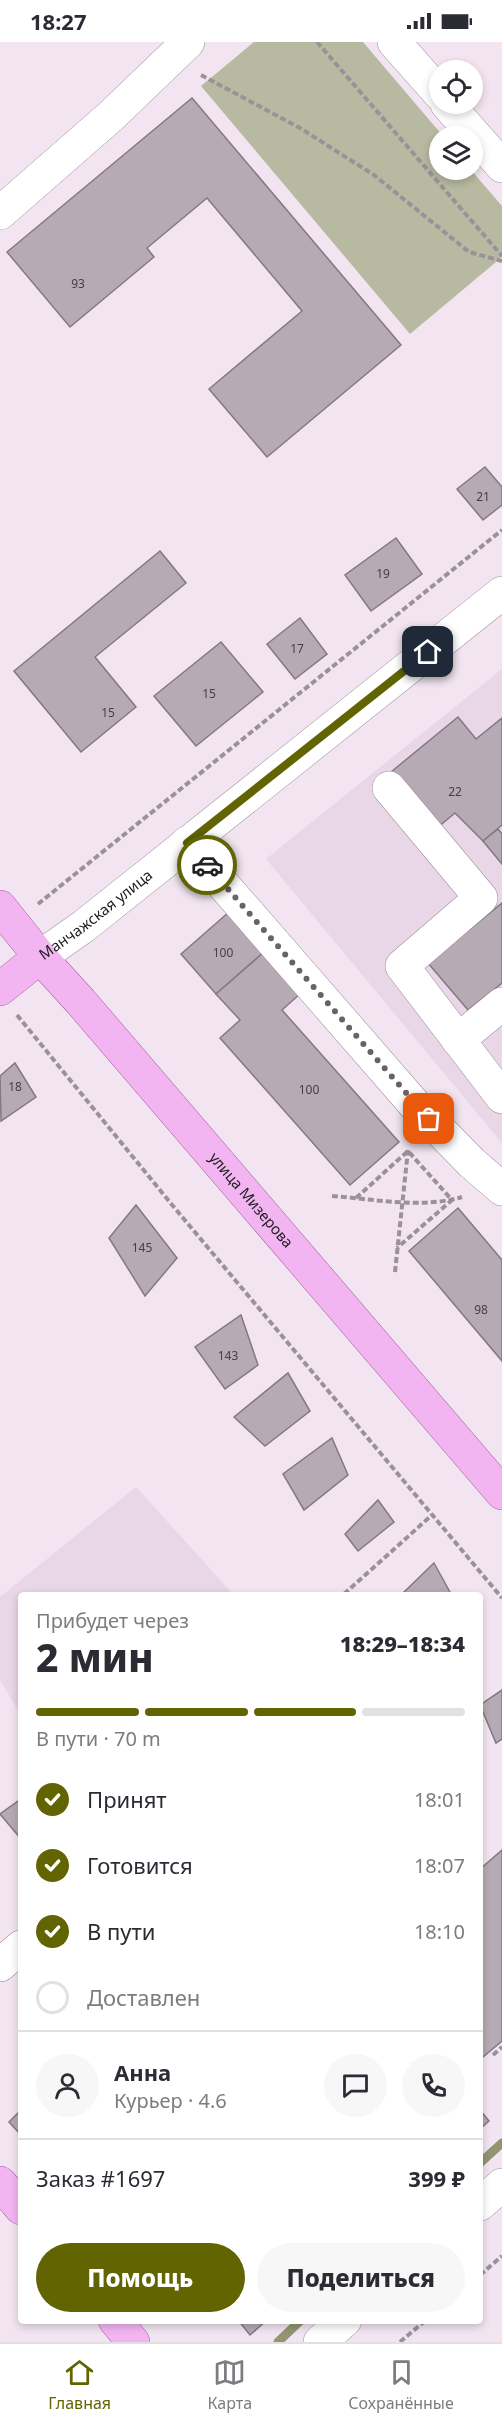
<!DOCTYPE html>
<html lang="ru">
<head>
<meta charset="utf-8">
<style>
  body { margin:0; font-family:"Noto Sans",sans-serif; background:#f7f7f7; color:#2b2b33; height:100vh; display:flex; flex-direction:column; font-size:22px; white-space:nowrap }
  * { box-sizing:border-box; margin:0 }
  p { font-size:20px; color:#7c7c81 }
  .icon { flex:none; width:33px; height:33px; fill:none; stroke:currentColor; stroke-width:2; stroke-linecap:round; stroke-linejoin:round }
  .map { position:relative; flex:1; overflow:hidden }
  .details { position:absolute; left:18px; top:1550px; width:465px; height:732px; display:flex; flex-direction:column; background:#fff; border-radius:6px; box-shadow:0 3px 9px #0003 }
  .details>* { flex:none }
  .buttons { position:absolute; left:429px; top:18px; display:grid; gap:12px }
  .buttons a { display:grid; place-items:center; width:54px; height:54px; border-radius:50%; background:#fff; box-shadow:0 3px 9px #0003; font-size:30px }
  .pin { position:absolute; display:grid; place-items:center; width:51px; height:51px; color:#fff; margin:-26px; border-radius:12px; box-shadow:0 3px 9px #0006 }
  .courier { position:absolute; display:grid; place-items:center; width:60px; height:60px; margin:-30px; border:4px solid #616400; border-radius:50%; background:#fff; color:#222; box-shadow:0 2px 8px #0007 }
  .summary em { font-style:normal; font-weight:800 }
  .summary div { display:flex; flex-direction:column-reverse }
  .summary { display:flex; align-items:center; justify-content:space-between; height:102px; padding:0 18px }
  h1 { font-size:39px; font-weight:800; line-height:45px }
  .bar { display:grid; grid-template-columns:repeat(4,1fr); gap:9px 6px; align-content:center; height:72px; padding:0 18px }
  .bar i { height:8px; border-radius:4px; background:#e1e1e2 }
  .bar .current { background:#616400 }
  .bar p { grid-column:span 4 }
  .line { display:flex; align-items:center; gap:15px; padding:0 18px; border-top:2px solid #e1e1e2 }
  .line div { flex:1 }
  .round { display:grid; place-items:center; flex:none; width:63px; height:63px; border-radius:32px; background:#f7f7f7 }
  ol { padding:0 18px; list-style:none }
  li { display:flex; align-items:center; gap:18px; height:66px }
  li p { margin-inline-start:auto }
  li .icon { padding:6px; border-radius:50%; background:#616400; color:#fff; stroke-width:4 }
  li:last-child { color:#7c7c81 }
  li i { width:33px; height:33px; border:3px solid #e1e1e2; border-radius:50% }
  .cta { display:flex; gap:12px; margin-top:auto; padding:12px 18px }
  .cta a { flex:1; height:69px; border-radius:36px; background:#616400; color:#fff; font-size:24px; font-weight:800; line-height:69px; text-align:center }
  .cta a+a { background:#f7f7f7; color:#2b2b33 }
  .status { display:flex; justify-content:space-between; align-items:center; height:42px; padding:0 30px; background:#fff; direction:ltr }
  .status svg { height:16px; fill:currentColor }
  .tabs { display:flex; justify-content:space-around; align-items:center; height:84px; border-top:2px solid #e1e1e2; background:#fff; font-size:16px; color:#7c7c81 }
  .tabs a { display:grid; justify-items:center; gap:3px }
  .tabs .current { color:#616400 }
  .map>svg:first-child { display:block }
</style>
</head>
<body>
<div class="status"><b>18:27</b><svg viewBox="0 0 49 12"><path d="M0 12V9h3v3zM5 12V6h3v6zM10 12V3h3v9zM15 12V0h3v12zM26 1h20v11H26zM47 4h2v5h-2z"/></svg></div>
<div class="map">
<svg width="502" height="2300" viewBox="0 0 502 2300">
  <rect width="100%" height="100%" fill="#f2e5f1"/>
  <g fill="#e9d6e7">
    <polygon points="502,627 502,1101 266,817"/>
    <polygon points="136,1445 233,1552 21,1552 21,1673 0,1638 0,1555"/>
  </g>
  <polygon fill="#b7b9a0" points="254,0 363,0 443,94 440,94 440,128 471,128 502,164 502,215 410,292 201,44"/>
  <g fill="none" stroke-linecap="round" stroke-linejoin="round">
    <g stroke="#929571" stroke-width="9">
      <polyline points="480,2121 502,2101"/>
      <polyline points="278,2300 301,2278"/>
    </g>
  </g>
  <g fill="#b6aab5" stroke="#847883" stroke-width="1.5">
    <polygon points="192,56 401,303 267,415 209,347 302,269 207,156 147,206 154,215 70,285 7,210"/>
    <polygon points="485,425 502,445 502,463 483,478 457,447"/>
    <polygon points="396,496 422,532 371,569 345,533"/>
    <polygon points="160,509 186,541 95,615 136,665 81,710 14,629"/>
    <polygon points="300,576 327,612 295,637 267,602"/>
    <polygon points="221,600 263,650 196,704 154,654"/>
    <polygon points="458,675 476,697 502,676 502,783 483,799 455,771 437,786 391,730"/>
    <polygon points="498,787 502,792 502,822 483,799"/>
    <polygon points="502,861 502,941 468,968 428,921"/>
    <polygon points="229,870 264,910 216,952 181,912"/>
    <polygon points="264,910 301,951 282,968 399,1100 350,1143 220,996 240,978 216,952"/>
    <polygon points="15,1021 36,1055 1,1079 0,1034"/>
    <polygon points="136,1163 177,1216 145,1254 109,1196"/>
    <polygon points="458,1166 502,1218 502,1319 409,1209"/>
    <polygon points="241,1273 258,1323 225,1347 195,1305"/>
    <polygon points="288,1331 310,1369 265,1404 234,1375"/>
    <polygon points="332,1396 348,1433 304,1468 283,1432"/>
    <polygon points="378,1458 394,1480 358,1509 345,1492"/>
    <polygon points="434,1521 451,1552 402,1552"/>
    <polygon points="502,1648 502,1697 496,1701 480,1663"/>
    <polygon points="21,1757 21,1797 0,1772"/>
    <polygon points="502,1808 502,1999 483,2015 480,2012 480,1827"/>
    <polygon points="21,2068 21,2093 9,2080"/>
    <polygon points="480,2068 489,2079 480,2087"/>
    <polygon points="238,2278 267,2278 250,2293"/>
  </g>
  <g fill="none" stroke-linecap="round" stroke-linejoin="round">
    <defs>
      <g id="minor">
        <polyline points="394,0 440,52"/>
        <polyline points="447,62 502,124"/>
        <polyline points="0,171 111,74 188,0"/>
        <polyline points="389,746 481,856 402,924 502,1055"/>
        <polyline points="187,801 415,1063 472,1121 502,1147"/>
        <path id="s1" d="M 40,915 L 84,884 L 502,551"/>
        <polyline points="458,998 502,962"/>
        <polyline points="0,1923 21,1905"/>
        <polyline points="480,2162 502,2143"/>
        <polyline points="320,2300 345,2278"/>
      </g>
      <g id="major">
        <path id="s2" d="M 0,865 L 40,915 L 81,960 L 502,1451"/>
        <polyline points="0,947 40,915"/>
        <polyline points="0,2141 21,2166"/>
        <polyline points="115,2278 133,2300"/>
      </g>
    </defs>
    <use href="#minor" stroke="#9e929d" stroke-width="34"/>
    <use href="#major" stroke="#a460a2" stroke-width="34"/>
    <g stroke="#9a9199" stroke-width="4" stroke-dasharray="6 3" stroke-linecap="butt">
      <polyline points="317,0 502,214"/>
      <polyline points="201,33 300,86 374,133 469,210 502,219"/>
      <polyline points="38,862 502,488"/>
      <polyline points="17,973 173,1164 502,1556"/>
      <path d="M 332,1154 C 374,1157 421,1167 462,1155"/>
      <polyline points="356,1156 408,1109 452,1158 397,1206"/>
      <polyline points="395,1230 408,1108"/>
      <polyline points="344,1552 432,1473"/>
      <polyline points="493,2013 502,2005"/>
      <polyline points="480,2233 502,2214"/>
      <polyline points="400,2300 426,2278"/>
    </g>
    <use href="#minor" stroke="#fff" stroke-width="33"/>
    <use href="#major" stroke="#f3b5f1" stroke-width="33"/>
  </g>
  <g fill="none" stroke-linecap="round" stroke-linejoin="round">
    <polyline stroke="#6a6269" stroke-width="6" stroke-dasharray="0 10.8" points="207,823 429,1077"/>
    <polyline stroke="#616400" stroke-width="8" points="207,823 187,801 428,610"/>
  </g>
  <g text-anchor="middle" stroke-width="5" stroke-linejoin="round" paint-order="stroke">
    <g font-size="12" fill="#464045">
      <text x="78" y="246">93</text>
      <text x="483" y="459">21</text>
      <text x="383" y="536">19</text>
      <text x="297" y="611">17</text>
      <text x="209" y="656">15</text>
      <text x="108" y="675">15</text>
      <text x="455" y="754">22</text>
      <text x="223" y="915">100</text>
      <text x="15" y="1049">18</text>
      <text x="309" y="1052">100</text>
      <text x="142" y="1210">145</text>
      <text x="481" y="1272">98</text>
      <text x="228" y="1318">143</text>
    </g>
    <g font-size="15" fill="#201c20" stroke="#fef3fd">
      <text dy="5" stroke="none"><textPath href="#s1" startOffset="70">Манчажская улица</textPath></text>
      <text dy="5" stroke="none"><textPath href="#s2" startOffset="386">улица Мизерова</textPath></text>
    </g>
  </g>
</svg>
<div class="buttons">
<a><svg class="icon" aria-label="locate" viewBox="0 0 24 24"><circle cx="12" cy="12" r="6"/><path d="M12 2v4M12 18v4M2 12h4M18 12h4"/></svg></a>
<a><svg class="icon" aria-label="layers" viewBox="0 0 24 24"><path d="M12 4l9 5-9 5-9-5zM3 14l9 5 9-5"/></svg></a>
</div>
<div class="pin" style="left:429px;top:1077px;background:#ea580c"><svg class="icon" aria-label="bag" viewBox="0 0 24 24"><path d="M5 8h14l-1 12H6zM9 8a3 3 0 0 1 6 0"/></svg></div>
<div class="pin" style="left:428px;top:610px;background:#1f2937"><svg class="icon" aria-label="home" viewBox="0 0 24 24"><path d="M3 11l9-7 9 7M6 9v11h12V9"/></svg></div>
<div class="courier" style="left:207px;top:823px"><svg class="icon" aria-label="car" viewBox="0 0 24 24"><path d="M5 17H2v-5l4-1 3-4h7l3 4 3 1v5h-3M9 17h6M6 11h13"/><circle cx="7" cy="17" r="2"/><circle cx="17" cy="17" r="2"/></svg></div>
<section class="details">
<div class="summary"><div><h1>2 мин</h1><p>Прибудет через</p></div><em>18:29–18:34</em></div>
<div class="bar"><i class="current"></i><i class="current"></i><i class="current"></i><i></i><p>В пути · 70 m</p></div>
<ol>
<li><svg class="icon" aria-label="check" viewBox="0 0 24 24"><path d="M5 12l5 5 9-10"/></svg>Принят<p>18:01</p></li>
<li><svg class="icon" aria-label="check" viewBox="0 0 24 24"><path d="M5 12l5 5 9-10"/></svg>Готовится<p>18:07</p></li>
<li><svg class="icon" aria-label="check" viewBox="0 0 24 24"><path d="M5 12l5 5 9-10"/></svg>В пути<p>18:10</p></li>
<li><i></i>Доставлен</li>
</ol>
<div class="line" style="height:108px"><a class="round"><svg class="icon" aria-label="person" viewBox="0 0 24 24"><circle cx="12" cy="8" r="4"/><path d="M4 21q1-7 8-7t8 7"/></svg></a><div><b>Анна</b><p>Курьер · 4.6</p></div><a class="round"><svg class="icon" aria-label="chat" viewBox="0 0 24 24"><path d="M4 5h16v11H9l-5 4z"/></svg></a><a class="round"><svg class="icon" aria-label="phone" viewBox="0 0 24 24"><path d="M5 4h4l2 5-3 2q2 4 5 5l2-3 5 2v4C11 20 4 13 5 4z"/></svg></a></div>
<div class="line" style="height:78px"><div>Заказ #1697</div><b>399 ₽</b></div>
<div class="cta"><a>Помощь</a><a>Поделиться</a></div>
</section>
</div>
<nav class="tabs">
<a class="current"><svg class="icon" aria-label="home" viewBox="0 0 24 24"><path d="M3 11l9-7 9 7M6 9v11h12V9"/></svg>Главная</a>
<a><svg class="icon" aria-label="map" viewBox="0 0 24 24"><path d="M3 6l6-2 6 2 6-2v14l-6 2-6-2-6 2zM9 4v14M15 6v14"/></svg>Карта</a>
<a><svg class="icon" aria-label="saved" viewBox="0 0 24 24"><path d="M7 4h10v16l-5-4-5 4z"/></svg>Сохранённые</a>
</nav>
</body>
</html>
